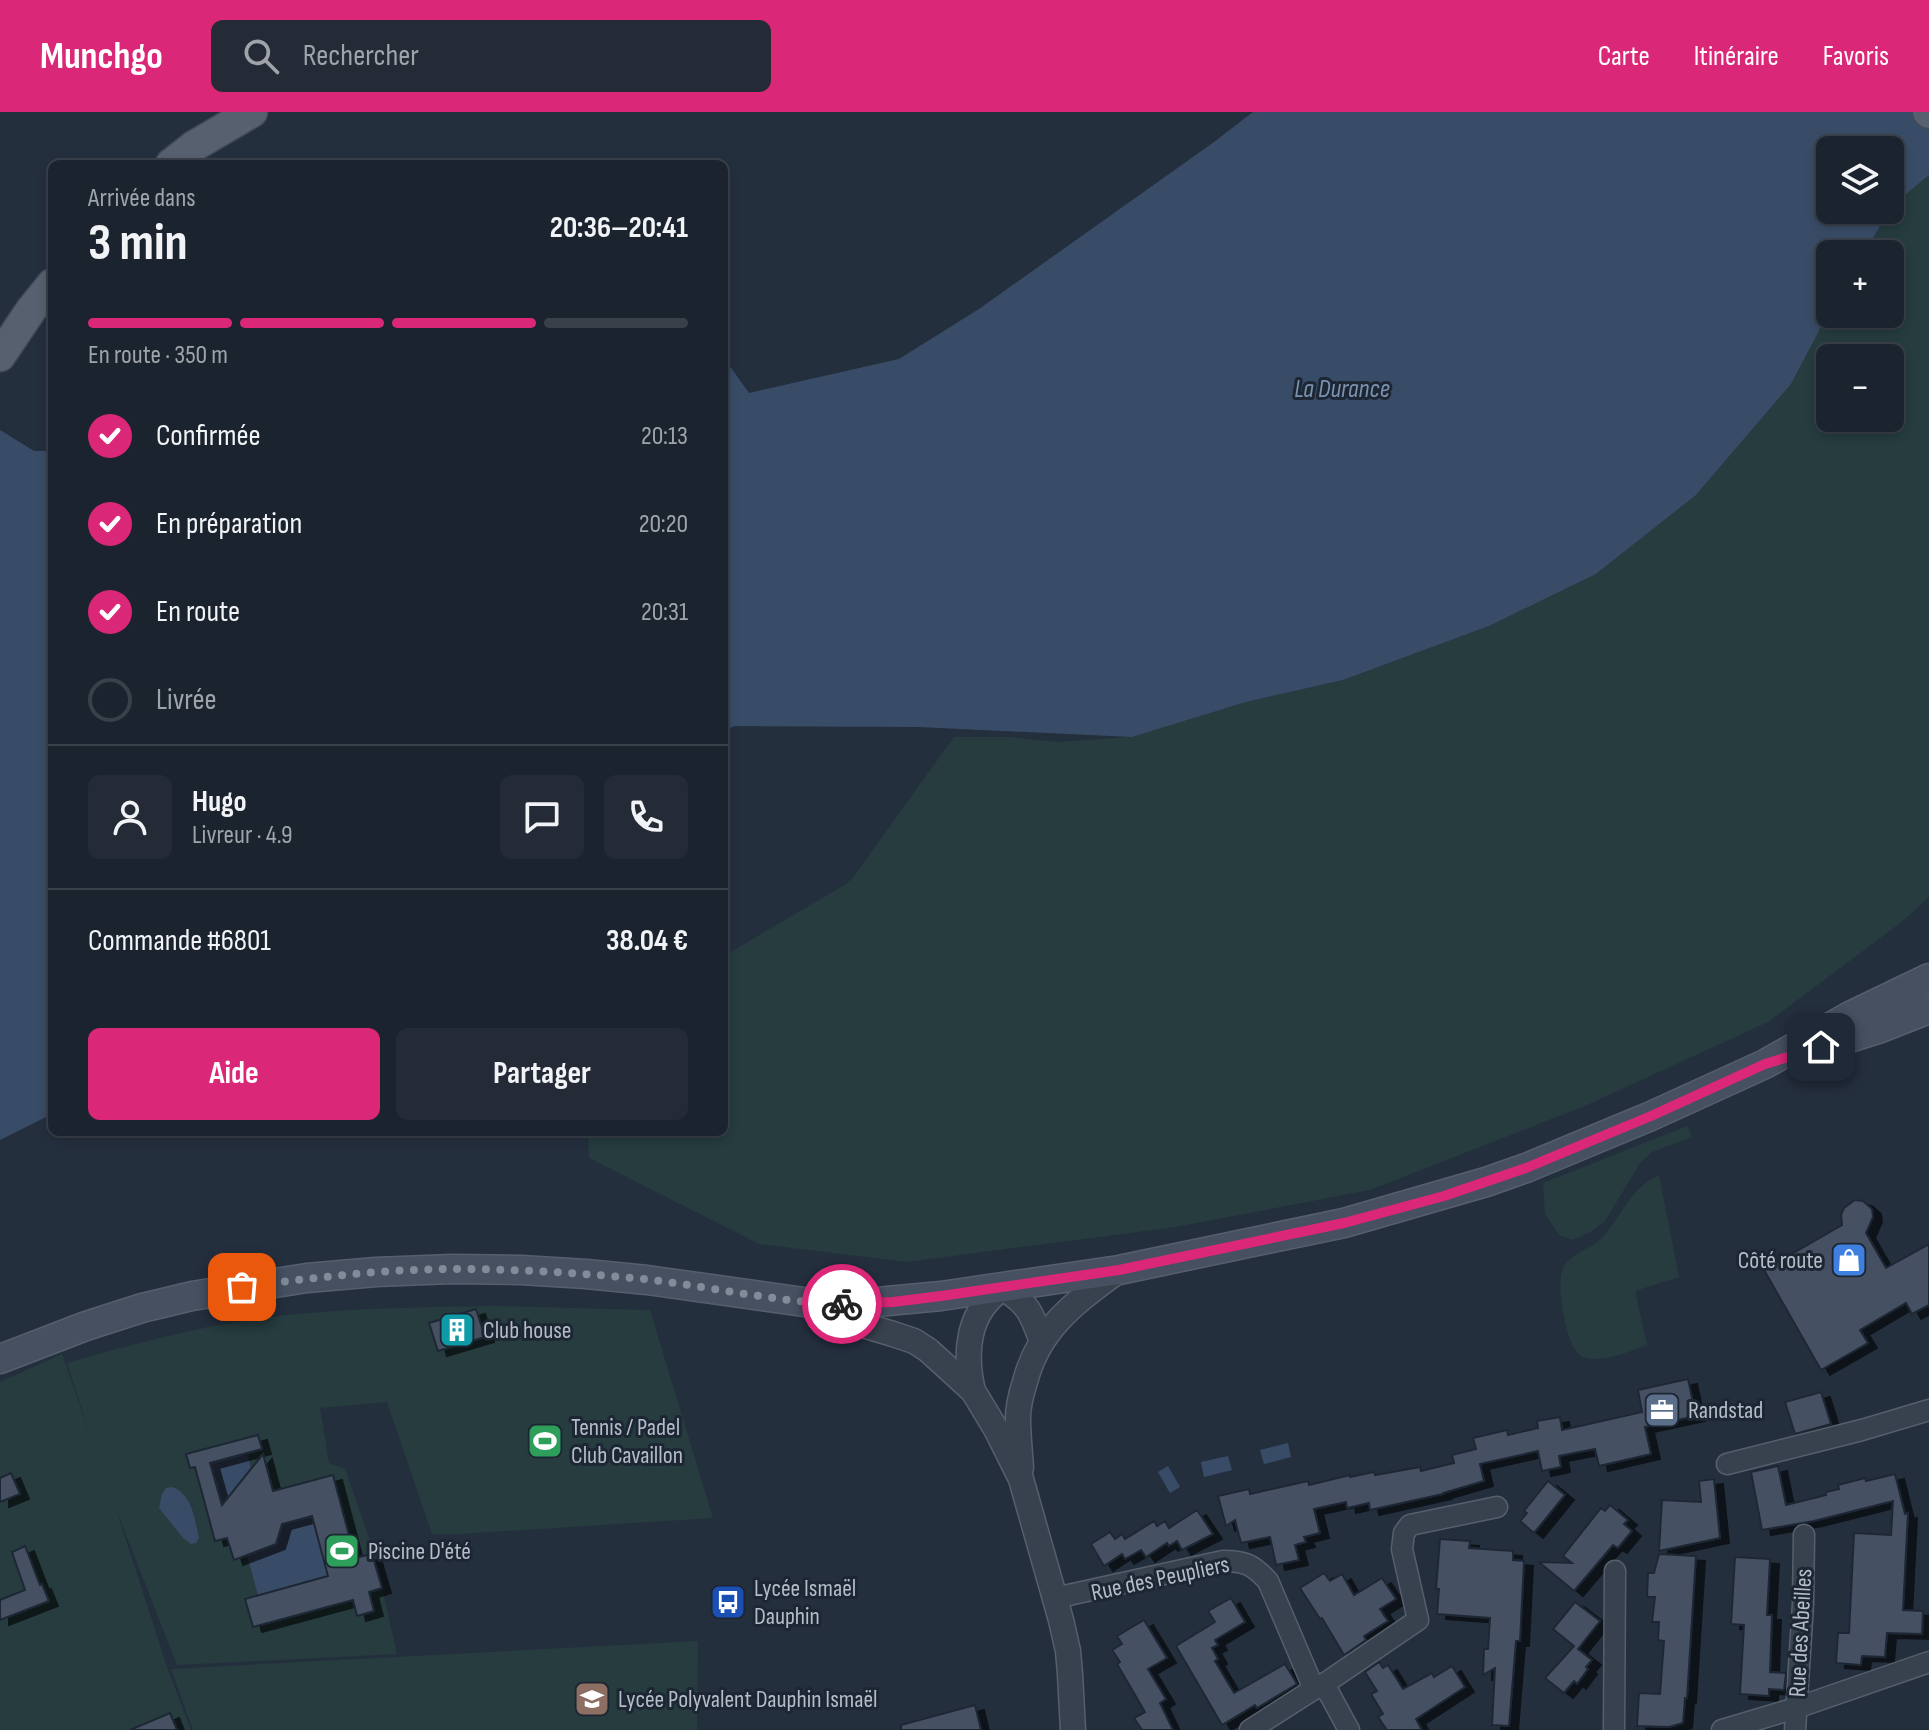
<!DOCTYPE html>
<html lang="fr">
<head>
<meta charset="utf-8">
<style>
  body { margin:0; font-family:"Sofia Sans Condensed",sans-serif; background:#242b36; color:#f1f3f6; height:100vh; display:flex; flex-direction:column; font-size:30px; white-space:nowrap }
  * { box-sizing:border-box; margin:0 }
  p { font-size:26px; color:#a0a4aa }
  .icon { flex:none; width:44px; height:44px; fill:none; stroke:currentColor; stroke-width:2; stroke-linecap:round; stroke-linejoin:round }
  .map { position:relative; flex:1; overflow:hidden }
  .panel { position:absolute; left:48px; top:48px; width:680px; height:976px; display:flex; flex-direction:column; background:#1b232e; border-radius:12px; box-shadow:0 4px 12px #0003,0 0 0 2px #39404a }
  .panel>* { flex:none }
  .buttons { position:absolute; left:1816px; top:24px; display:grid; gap:16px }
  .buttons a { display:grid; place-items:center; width:88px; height:88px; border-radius:12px; background:#1b232e; box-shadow:0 4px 12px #0003,0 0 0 2px #39404a; font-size:40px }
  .pin { position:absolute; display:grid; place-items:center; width:68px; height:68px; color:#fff; margin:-34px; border-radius:16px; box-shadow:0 4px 12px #0006 }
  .courier { position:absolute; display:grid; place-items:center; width:80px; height:80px; margin:-40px; border:6px solid #db2777; border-radius:50%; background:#fff; color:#222; box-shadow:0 2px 10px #0007 }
  .headline em { font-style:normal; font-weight:700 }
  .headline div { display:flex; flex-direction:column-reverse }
  .headline { display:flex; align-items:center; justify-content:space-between; height:136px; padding:0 40px }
  h1 { font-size:52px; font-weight:700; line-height:60px }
  .bar { display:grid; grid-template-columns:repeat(4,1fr); gap:12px 8px; align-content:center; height:96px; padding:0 40px }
  .bar i { height:10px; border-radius:6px; background:#39404a }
  .bar .current { background:#db2777 }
  .bar p { grid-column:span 4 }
  .line { display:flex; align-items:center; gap:20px; padding:0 40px; border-top:2px solid #39404a }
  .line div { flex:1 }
  .round { display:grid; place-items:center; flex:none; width:84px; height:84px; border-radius:12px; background:#242b36 }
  ol { padding:0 40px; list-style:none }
  li { display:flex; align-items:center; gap:24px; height:88px }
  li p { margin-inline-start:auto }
  li .icon { padding:8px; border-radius:50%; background:#db2777; color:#fff; stroke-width:4 }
  li:last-child { color:#a0a4aa }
  li i { width:44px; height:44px; border:4px solid #39404a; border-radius:50% }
  .action { display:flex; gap:16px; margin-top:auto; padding:16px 40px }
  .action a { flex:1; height:92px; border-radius:12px; background:#db2777; color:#fff; font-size:32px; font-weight:700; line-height:92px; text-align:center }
  .action a+a { background:#242b36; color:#f1f3f6 }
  header { display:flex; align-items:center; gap:48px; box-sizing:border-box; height:112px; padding:0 40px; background:#db2777; color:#fff }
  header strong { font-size:38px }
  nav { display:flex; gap:44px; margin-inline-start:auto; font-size:28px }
  .search { width:560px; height:72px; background:#242b36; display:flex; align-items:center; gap:20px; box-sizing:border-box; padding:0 28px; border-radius:12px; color:#a0a4aa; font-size:30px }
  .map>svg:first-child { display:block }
</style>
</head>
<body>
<header>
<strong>Munchgo</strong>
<div class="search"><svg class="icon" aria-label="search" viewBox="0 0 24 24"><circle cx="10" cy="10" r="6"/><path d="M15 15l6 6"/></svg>Rechercher</div>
<nav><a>Carte</a><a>Itinéraire</a><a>Favoris</a></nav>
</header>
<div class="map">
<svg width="1929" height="1618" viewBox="0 0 1929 1618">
  <defs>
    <filter id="shadow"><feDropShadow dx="9" dy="5" stdDeviation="0" flood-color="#0009"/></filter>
  </defs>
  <rect width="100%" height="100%" fill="#242f3e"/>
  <g fill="#263c3f" fill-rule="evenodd">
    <path d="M 1929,63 L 1929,785 L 1903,809 L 1768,910 L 1587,993 L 1370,1078 L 1176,1115 L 906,1150 L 759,1132 L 589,1046 L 588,1020 L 724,1020 L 724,844 L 846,772 L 855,763 L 954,625 L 1010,625 L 1057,630 L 1132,625 L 1246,590 L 1343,568 L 1489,514 L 1596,462 L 1696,383 L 1791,272 L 1830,198 L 1830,202 L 1890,202 L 1890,142 L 1863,142 L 1893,92 ZM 1830,246 L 1890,246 L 1890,306 L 1830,306 Z"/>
    <polygon points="1687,1014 1692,1025 1652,1040 1640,1051 1605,1109 1590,1120 1573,1128 1559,1123 1545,1102 1543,1071"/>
    <path d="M 1659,1063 L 1679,1165 L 1635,1179 L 1647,1233 C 1630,1239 1599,1253 1581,1244 C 1566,1235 1555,1171 1563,1156 C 1571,1141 1590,1138 1602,1126 C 1617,1110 1626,1087 1643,1073 C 1648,1069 1654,1066 1659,1063 Z"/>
    <path d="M 494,1194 L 650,1198 L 713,1406 L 459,1422 L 432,1422 L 387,1290 L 320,1296 L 329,1351 L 345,1357 L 374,1440 L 397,1542 L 177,1553 L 116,1397 L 167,1555 L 191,1618 L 0,1618 L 0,1270 L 62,1242 L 92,1329 L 67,1251 C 139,1230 213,1211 287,1203 C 356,1196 425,1195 494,1194 Z"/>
    <polygon points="698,1529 697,1618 193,1618 171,1557"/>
  </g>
  <g fill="#394c67">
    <polygon points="1253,0 1929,0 1929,63 1894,92 1890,98 1890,38 1830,38 1830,98 1890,98 1863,142 1830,142 1830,198 1791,272 1696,383 1596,462 1489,514 1343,568 1246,590 1132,625 919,615 735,614 724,618 724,246 749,281 899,247 979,197 1214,30"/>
    <polygon points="0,318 34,339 52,339 52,1002 0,1028"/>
    <polygon points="1288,1331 1291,1345 1264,1352 1260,1338"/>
    <polygon points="241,1343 248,1344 251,1357 223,1398 210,1351"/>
    <polygon points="1228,1344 1232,1358 1204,1365 1201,1350"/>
    <polygon points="1168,1354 1180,1375 1170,1381 1158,1360"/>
    <path d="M 172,1375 C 193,1383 194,1406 199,1426 L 196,1431 L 191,1432 L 183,1426 L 159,1396 L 162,1382 L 166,1376 Z"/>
    <polygon points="312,1404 328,1464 258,1483 247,1443 276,1432 282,1412"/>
  </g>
  <g fill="#455162" stroke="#1f2835" stroke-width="2" filter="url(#shadow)">
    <polygon points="1855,1088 1863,1089 1872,1097 1873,1105 1866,1121 1886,1156 1929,1132 1929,1193 1912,1202 1906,1191 1860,1218 1868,1231 1821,1258 1764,1158 1842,1113 1841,1103 1844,1096"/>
    <polygon points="476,1197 485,1225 438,1239 429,1211"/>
    <polygon points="1688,1267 1696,1304 1645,1315 1651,1342 1599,1354 1595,1337 1559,1344 1561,1355 1542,1359 1538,1339 1480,1352 1484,1369 1443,1381 1443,1382 1370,1398 1369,1391 1347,1396 1346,1390 1314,1397 1320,1421 1304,1425 1306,1430 1295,1433 1299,1448 1276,1453 1270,1425 1241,1431 1235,1408 1226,1414 1218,1384 1249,1377 1250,1382 1308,1369 1309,1373 1350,1363 1350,1365 1374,1360 1375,1363 1420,1355 1421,1359 1454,1351 1452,1343 1476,1337 1473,1326 1507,1318 1508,1323 1538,1316 1537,1309 1560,1305 1562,1318 1642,1300 1638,1278"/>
    <polygon points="1821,1280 1831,1312 1795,1322 1785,1290"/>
    <polygon points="258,1323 262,1337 210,1351 222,1393 263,1342 273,1379 333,1363 355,1446 372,1442 382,1476 369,1480 374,1499 357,1504 353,1488 253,1515 245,1487 328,1464 312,1404 282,1412 276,1432 234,1448 227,1426 215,1429 195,1355 190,1356 186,1342"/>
    <polygon points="1778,1354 1786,1393 1826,1383 1826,1380 1839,1377 1838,1373 1865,1366 1866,1369 1895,1362 1905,1402 1908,1401 1903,1498 1923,1499 1922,1522 1887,1521 1885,1545 1862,1544 1861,1553 1836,1551 1838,1521 1849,1521 1854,1421 1891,1423 1893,1389 1814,1409 1762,1418 1751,1360"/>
    <polygon points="11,1361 20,1382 0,1390 0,1366"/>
    <polygon points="1714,1367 1720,1426 1659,1439 1662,1388 1701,1390 1699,1369"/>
    <polygon points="1548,1369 1565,1383 1534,1421 1520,1409 1527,1401 1524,1399"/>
    <polygon points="1610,1393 1628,1408 1624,1412 1632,1419 1618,1436 1613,1433 1574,1479 1539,1450 1572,1451 1563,1444 1601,1396 1605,1399"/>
    <polygon points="1197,1398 1213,1422 1182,1438 1177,1429 1169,1434 1167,1431 1146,1445 1141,1438 1125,1447 1122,1442 1104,1454 1091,1432 1110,1420 1115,1427 1122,1422 1125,1427 1154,1409 1157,1414 1165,1409 1169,1416"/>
    <polygon points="1440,1427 1470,1429 1469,1436 1513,1439 1513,1448 1524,1449 1520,1529 1516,1529 1509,1614 1492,1613 1495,1556 1483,1563 1484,1537 1488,1537 1490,1506 1437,1502 1439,1477 1436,1477"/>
    <polygon points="25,1434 40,1473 42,1472 49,1489 0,1508 0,1488 25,1478 12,1440"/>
    <polygon points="1659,1442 1696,1444 1687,1586 1685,1586 1683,1611 1669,1615 1637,1614 1639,1581 1660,1582 1664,1529 1658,1528 1659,1510 1652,1510 1655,1485 1647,1485 1648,1461 1654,1461"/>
    <polygon points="1735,1445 1770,1447 1767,1503 1772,1503 1770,1560 1786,1561 1784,1578 1769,1577 1769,1584 1740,1582 1744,1513 1731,1512"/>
    <polygon points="1324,1461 1330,1469 1342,1462 1354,1483 1382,1466 1396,1487 1380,1497 1388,1509 1364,1524 1366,1528 1344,1543 1322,1506 1320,1507 1300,1476"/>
    <polygon points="1231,1486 1245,1510 1215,1528 1218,1533 1212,1536 1218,1547 1215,1549 1234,1581 1285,1552 1297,1572 1257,1596 1255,1593 1222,1613 1176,1534 1215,1510 1208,1499"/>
    <polygon points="1575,1490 1600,1509 1578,1537 1592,1548 1586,1555 1588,1557 1577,1572 1574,1569 1564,1581 1545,1566 1574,1534 1553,1517"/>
    <polygon points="1144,1508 1167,1546 1148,1557 1166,1587 1160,1591 1173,1618 1142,1618 1134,1606 1145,1600 1117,1552 1120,1550 1112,1538 1122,1532 1117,1524"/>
    <polygon points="1379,1550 1383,1556 1388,1553 1403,1577 1432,1561 1434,1565 1452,1554 1465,1575 1416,1607 1422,1618 1387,1618 1378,1605 1383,1602 1371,1582 1377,1579 1365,1560"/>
    <polygon points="975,1593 981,1618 901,1618 901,1613"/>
    <polygon points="170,1601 177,1618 130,1618"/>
  </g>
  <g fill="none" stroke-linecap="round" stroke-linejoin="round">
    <defs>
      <g id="minor">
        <polyline points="1727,1352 1862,1318 1929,1298"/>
        <path d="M 1055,1486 L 1223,1449 C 1246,1449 1253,1453 1268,1469 L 1314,1577 L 1324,1572 L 1349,1618"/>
        <polyline points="1324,1572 1418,1508 1402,1437 1404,1421 1410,1413 1497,1395"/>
        <polyline points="1250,1618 1314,1577"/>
        <polyline points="1614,1618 1615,1459"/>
        <polyline points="1722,1618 1796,1596 1929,1550"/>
        <polyline points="1795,1618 1803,1492 1804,1423"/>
      </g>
      <g id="tertiary">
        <polyline points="813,1192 836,1205 893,1222 914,1229 928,1238 973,1279 996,1317 1021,1367 1061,1508 1068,1539 1070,1562 1073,1618"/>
        <path d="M 973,1279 C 964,1241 967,1199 1003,1176 C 1028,1192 1031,1200 1041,1227"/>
        <path d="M 1021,1356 C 1020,1340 1018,1323 1018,1307 C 1018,1294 1021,1282 1025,1270 C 1039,1215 1076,1190 1119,1158"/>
      </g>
      <g id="secondary">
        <polyline points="1815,937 1878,917 1929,897"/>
        <polyline points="0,1247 86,1214 142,1196 192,1184 307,1166 376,1160 452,1157 521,1158 586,1162 647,1168 811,1191 856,1192 941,1184 1119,1158 1344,1111 1486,1070 1526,1056 1651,1004 1765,952 1850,904 1929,866"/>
      </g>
      <g id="primary">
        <polyline points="1928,0 1929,1"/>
        <polyline points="171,52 194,34 252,0"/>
        <polyline points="0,244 31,198 52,172"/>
      </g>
    </defs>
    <use href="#minor" stroke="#565f6c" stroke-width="23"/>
    <use href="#tertiary" stroke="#565f6c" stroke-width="27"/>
    <use href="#secondary" stroke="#565f6c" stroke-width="31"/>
    <use href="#primary" stroke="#414a57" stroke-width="33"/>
    <use href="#minor" stroke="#38414e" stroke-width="20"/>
    <use href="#tertiary" stroke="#38414e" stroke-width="24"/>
    <use href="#secondary" stroke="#465061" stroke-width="28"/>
    <use href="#primary" stroke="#56606e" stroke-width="30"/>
  </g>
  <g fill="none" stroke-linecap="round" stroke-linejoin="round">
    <path stroke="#828b98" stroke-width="8" stroke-dasharray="0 14.4" d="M 242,1175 C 312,1166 383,1157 454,1157 C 517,1157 580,1161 643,1167 C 709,1174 774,1190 842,1192"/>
    <polyline stroke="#db2777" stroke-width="10" points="842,1192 893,1190 941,1184 1119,1158 1344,1111 1444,1084 1526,1056 1651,1004 1765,952 1821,935"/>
  </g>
  <defs>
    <symbol id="shop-square" viewBox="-11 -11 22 22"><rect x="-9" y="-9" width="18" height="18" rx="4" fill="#3f7fe0" stroke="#1d2633"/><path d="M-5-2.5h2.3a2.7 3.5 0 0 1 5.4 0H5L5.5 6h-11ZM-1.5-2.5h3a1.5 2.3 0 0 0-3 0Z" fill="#fff"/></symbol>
    <symbol id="building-square" viewBox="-11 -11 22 22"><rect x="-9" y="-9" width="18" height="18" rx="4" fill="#0f9aa8" stroke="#1d2633"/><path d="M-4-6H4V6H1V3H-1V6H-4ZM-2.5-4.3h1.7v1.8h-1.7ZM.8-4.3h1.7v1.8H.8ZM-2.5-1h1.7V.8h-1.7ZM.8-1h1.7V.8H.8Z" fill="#fff"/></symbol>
    <symbol id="office-square" viewBox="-11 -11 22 22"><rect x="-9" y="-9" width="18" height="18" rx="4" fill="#5c6f8a" stroke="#1d2633"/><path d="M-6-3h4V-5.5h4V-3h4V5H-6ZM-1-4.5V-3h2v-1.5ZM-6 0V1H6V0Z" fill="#fff"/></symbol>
    <symbol id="stadium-square" viewBox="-11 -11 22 22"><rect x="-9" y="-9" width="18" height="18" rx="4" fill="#2e9e5b" stroke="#1d2633"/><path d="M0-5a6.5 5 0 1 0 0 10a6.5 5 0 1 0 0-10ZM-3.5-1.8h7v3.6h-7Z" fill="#fff"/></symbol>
    <symbol id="bus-square" viewBox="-11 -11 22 22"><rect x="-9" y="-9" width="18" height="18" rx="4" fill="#1a4fb4" stroke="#1d2633"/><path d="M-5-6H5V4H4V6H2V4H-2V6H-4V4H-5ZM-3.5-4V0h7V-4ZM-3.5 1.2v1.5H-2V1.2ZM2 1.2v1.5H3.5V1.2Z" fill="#fff"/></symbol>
    <symbol id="school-square" viewBox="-11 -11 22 22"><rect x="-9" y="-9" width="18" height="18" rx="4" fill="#8d6e63" stroke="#1d2633"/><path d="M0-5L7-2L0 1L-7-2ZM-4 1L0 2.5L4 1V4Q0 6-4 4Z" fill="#fff"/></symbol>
  </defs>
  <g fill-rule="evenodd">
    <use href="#shop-square" x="1829" y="1128" width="40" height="40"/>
    <use href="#building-square" x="437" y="1198" width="40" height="40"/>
    <use href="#office-square" x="1642" y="1278" width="40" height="40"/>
    <use href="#stadium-square" x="525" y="1309" width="40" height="40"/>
    <use href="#stadium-square" x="322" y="1419" width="40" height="40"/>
    <use href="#bus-square" x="708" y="1470" width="40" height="40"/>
    <use href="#school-square" x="572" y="1567" width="40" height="40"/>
  </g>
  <g text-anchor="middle" stroke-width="6" stroke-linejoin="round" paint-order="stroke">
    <g font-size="24" fill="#b4bcc9" stroke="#1d2633" text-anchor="start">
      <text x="1823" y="1156" text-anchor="end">Côté route</text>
      <text x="483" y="1226">Club house</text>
      <text x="1688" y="1306">Randstad</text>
      <text x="571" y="1323">Tennis / Padel<tspan x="571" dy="28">Club Cavaillon</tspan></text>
      <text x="368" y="1447">Piscine D'été</text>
      <text x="754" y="1484">Lycée Ismaël<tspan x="754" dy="28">Dauphin</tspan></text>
      <text x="618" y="1595">Lycée Polyvalent Dauphin Ismaël</text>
    </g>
    <g font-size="24" fill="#b4bcc9" stroke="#1d2633">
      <text transform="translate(1160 1466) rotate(-12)" y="8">Rue des Peupliers</text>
      <text transform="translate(1800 1521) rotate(-87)" y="8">Rue des Abeilles</text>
    </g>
    <g font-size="26" font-style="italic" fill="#7c92b1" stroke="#1d2633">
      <text x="1342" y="285">La Durance</text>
    </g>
  </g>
</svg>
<div class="buttons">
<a><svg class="icon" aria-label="layers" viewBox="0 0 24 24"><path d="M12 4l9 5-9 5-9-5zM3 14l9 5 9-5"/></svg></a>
<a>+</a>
<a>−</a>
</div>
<div class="pin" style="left:242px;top:1175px;background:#ea580c"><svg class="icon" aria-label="bag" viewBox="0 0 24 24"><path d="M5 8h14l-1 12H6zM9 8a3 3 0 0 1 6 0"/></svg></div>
<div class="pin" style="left:1821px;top:935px;background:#1f2937"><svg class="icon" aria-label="home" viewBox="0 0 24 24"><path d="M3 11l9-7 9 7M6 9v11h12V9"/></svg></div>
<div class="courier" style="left:842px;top:1192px"><svg class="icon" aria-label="bike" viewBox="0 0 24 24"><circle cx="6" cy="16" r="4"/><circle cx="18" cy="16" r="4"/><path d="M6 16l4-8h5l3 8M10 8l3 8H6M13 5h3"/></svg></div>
<section class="panel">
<div class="headline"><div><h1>3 min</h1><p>Arrivée dans</p></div><em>20:36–20:41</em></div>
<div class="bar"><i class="current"></i><i class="current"></i><i class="current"></i><i></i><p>En route · 350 m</p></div>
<ol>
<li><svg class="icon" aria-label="check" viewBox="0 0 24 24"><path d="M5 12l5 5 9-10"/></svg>Confirmée<p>20:13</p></li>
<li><svg class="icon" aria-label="check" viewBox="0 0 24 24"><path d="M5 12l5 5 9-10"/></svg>En préparation<p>20:20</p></li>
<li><svg class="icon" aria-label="check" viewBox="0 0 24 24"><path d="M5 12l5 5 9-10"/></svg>En route<p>20:31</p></li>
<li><i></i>Livrée</li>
</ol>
<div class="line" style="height:144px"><a class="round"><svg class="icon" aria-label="person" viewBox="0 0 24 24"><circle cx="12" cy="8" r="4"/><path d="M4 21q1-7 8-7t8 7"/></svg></a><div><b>Hugo</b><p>Livreur · 4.9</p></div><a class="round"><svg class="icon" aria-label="chat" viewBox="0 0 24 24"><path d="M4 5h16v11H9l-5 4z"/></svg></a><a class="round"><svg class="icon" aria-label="phone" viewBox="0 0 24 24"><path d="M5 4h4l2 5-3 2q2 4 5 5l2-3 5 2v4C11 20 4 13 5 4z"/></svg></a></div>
<div class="line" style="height:104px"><div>Commande #6801</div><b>38.04 €</b></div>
<div class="action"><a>Aide</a><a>Partager</a></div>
</section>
</div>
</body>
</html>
